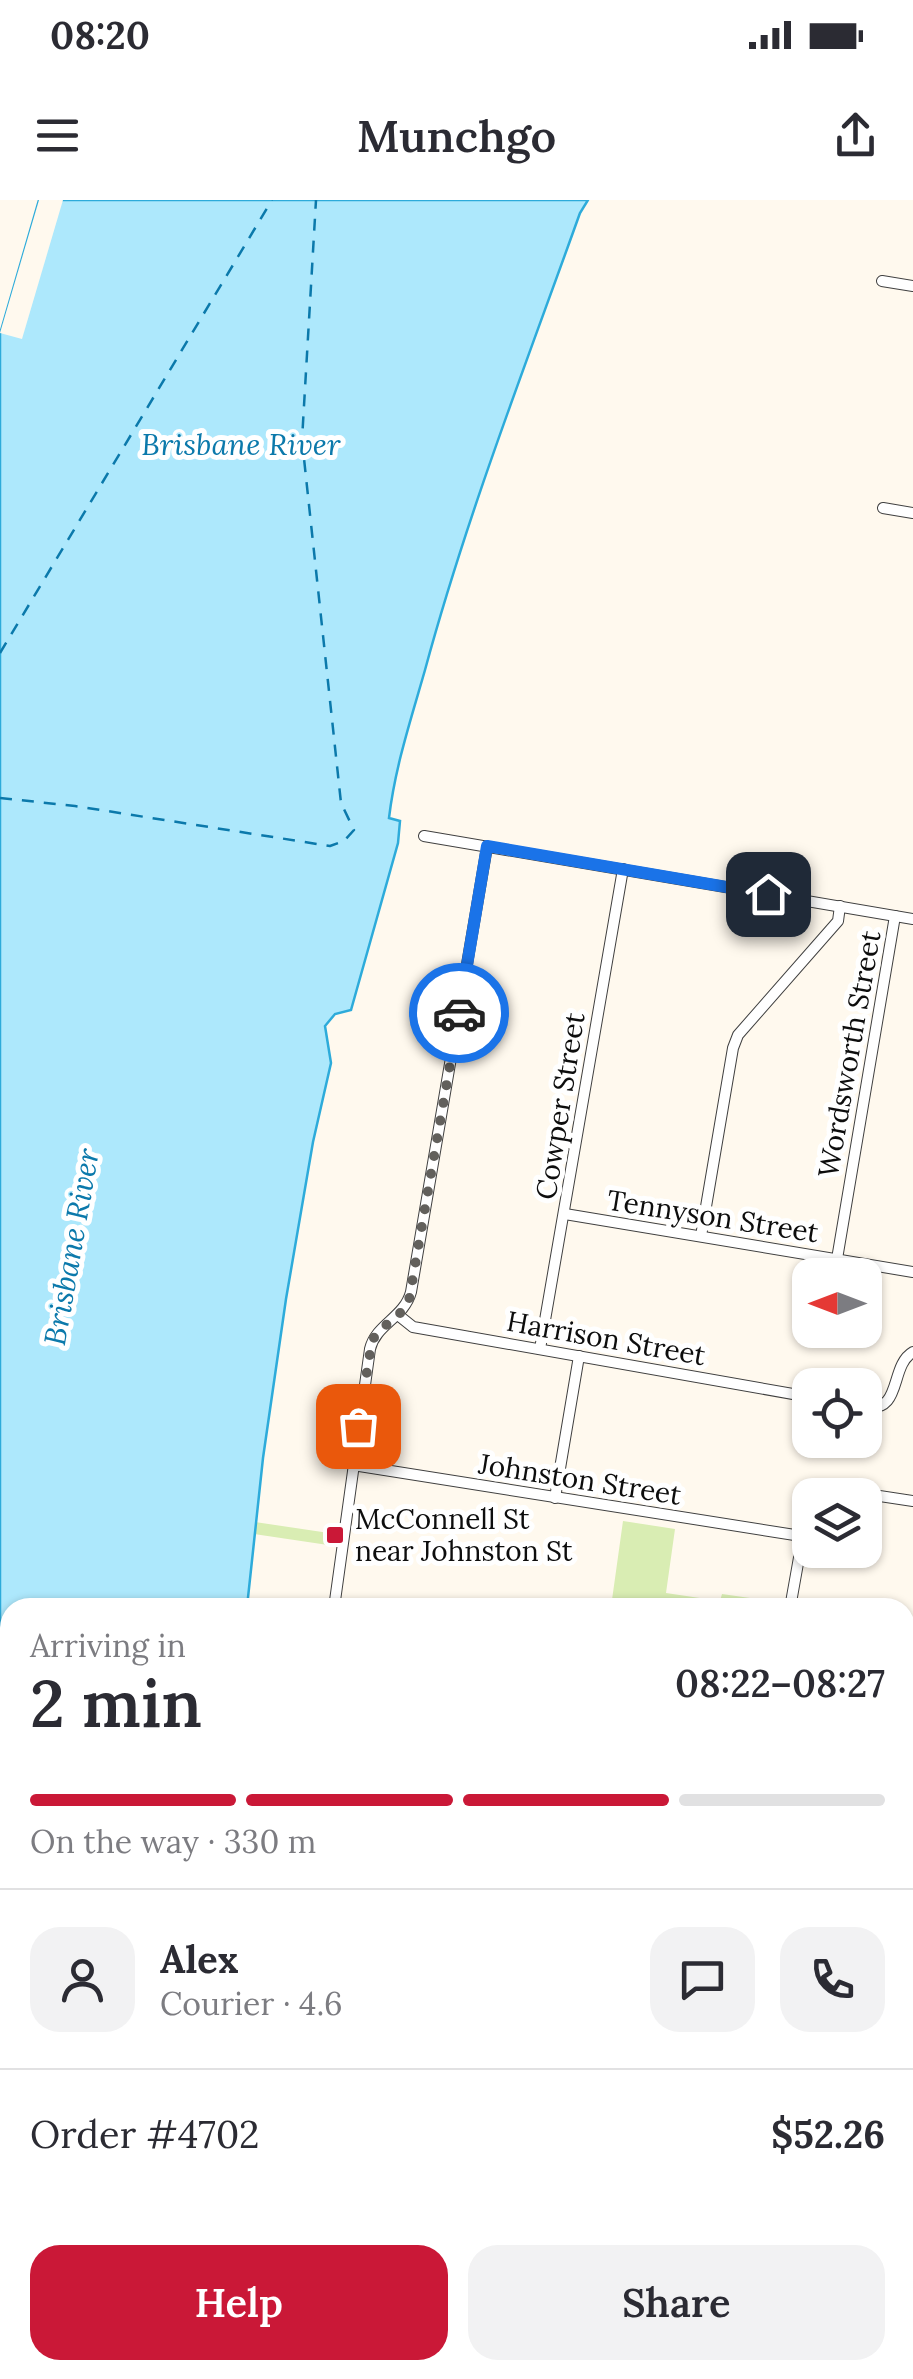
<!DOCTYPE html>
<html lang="en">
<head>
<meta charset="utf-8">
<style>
  body { margin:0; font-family:Lora,serif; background:#f2f2f3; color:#2b2b33; height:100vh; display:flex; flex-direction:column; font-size:38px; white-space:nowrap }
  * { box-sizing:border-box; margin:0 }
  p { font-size:32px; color:#7c7c81 }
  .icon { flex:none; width:55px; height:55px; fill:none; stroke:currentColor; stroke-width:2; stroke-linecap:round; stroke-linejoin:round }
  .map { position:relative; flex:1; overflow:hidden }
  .sheet { position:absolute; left:0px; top:1398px; width:915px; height:782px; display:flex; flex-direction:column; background:#fff; border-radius:30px 30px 0 0; box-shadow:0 2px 8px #0004 }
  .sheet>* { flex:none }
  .needle { width:65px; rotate:270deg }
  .tools { position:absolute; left:792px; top:1058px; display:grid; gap:20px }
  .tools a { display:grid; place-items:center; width:90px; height:90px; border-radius:20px; background:#fff; box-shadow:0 2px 8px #0004; font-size:50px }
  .pin { position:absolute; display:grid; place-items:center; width:85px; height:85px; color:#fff; margin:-42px; border-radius:20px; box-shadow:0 5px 15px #0006 }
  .courier { position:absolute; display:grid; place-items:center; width:100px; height:100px; margin:-50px; border:8px solid #1a73e8; border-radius:50%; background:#fff; color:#222; box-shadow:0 2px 12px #0007 }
  .summary em { font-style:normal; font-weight:600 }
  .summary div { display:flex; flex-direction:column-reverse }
  .summary { display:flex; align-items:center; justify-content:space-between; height:170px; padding:0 30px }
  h1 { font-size:65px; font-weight:600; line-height:75px }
  .bar { display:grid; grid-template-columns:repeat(4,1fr); gap:15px 10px; align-content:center; height:120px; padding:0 30px }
  .bar i { height:12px; border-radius:8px; background:#e1e1e2 }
  .bar .current { background:#ca1837 }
  .bar p { grid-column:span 4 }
  .line { display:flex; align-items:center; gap:25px; padding:0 30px; border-top:2px solid #e1e1e2 }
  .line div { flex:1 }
  .round { display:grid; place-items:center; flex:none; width:105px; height:105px; border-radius:30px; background:#f2f2f3 }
  .button { display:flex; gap:20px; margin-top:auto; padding:20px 30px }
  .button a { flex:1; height:115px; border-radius:30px; background:#ca1837; color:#fff; font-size:40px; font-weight:600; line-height:115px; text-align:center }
  .button a+a { background:#f2f2f3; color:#2b2b33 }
  .status { display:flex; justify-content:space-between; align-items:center; height:70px; padding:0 50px; background:#fff; direction:ltr }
  .status svg { height:28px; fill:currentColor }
  header { display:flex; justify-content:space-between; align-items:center; height:130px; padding:0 30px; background:#fff; font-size:45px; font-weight:600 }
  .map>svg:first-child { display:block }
</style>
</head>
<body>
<div class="status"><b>08:20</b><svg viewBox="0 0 49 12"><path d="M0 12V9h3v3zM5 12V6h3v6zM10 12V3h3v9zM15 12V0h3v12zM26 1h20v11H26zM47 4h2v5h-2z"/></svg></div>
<header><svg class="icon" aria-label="menu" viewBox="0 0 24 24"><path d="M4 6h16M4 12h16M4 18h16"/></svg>Munchgo<svg class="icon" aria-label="share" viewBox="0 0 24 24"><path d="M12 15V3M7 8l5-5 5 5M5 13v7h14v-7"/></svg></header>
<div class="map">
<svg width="913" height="2179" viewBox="0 0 913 2179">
  <rect width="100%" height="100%" fill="#fff9ee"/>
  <g fill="#d9edb3">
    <polygon points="623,1321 675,1329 666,1393 720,1401 722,1394 777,1402 776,1407 641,1408 638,1401 623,1407 611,1407"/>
    <polygon points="255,1322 329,1333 328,1345 254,1334"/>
    <polygon points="271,2170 303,2170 307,2178 329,2170 366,2170 369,2179 275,2179"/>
    <polygon points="399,2170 779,2170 770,2179 374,2179"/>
  </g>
  <path fill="#ade8fc" stroke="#2dabda" stroke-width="2.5" d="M 39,0 L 588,0 L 580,13 C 526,164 467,315 425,470 C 411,519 395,567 389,618 L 400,621 L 398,643 L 351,810 L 335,814 L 325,826 L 331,863 L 313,942 L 286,1099 L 263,1258 L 247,1407 L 10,1408 L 10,2170 L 271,2170 L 275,2179 L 0,2179 L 0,134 Z"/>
  <polygon fill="#fff9ee" points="39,0 63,0 22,139 0,133"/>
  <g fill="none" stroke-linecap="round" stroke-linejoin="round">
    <g stroke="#0b79ab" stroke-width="2.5" stroke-dasharray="12 10" stroke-linecap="butt">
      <polyline points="0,453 272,0"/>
      <polyline points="0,598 75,606 330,646 344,641 354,630 341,603 302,240 316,0"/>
    </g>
    <defs>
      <g id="minor">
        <polyline points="882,81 913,86"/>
        <polyline points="883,308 913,313"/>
        <polyline points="424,636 913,719"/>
        <polyline points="565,1014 913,1072"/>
        <polyline points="701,1036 733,848 738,835 838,721 840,706"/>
        <polyline points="837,1059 895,716"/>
        <polyline points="398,1115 413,1127 810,1197"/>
        <polyline points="540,1149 623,669"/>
        <path d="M 865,1207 C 903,1213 889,1166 913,1152"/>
        <polyline points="353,1265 801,1336"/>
        <polyline points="811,1295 827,1288 913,1301"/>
        <polyline points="555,1298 579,1156"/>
        <path d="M 334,1408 L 370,1149 C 376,1124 404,1118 411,1092 L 487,647"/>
        <polyline points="790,1408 810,1296"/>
        <polyline points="905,1506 913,1508"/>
        <polyline points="905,1588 913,1538"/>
        <polyline points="905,1636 913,1638"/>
        <polyline points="905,1866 913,1866"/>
        <polyline points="905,1978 913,1977"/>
        <polyline points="905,2143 913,2140"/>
        <polyline points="808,2179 832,2170"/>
      </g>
    </defs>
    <use href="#minor" stroke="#404040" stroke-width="12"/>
    <use href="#minor" stroke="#fff" stroke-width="10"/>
  </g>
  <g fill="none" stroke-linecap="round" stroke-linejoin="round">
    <path stroke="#62605c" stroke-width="10" stroke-dasharray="0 18" d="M 358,1226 L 372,1141 C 381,1124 402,1118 409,1100 L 459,813"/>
    <polyline stroke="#1a73e8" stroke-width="12" points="459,813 487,646 768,694"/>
  </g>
  <rect fill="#ca1837" stroke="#fff" stroke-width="4" x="325" y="1325" width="20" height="20" rx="5"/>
  <g text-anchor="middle" stroke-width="10" stroke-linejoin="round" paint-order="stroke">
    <g font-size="28" fill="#0d0d0d" stroke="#fff">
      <text transform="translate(849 854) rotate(-80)" y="10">Wordsworth Street</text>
      <text transform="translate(560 906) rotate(-81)" y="10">Cowper Street</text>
      <text transform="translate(713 1016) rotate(9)" y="10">Tennyson Street</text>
      <text transform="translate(606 1138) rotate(10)" y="10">Harrison Street</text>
      <text transform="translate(580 1279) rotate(9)" y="10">Johnston Street</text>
    </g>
    <g font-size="28" fill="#0d0d0d" stroke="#fff" text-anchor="start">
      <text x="355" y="1329">McConnell St<tspan x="355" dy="32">near Johnston St</tspan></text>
    </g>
    <g font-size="30" font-style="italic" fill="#0b79ab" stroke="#fff">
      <text x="241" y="255">Brisbane River</text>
      <text transform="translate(72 1047) rotate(-80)" y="10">Brisbane River</text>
    </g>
  </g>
</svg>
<div class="tools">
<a><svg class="needle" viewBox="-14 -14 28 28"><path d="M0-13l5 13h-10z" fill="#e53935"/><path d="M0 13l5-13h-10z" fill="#7c7c81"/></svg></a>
<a><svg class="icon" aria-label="locate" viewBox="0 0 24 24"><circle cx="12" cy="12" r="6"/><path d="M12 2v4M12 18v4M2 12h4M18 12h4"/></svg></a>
<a><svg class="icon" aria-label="layers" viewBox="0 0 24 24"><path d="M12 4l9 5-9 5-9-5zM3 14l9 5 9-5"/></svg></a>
</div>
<div class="pin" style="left:358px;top:1226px;background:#ea580c"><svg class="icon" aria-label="bag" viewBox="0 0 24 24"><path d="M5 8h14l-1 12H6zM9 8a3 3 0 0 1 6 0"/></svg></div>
<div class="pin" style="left:768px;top:694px;background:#1f2937"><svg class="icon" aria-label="home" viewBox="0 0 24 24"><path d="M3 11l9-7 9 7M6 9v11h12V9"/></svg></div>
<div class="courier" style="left:459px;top:813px"><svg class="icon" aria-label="car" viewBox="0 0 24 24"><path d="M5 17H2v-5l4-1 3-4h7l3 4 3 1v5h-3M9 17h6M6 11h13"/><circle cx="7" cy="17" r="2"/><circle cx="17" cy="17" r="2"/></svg></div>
<section class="sheet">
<div class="summary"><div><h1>2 min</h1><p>Arriving in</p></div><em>08:22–08:27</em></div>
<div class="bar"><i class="current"></i><i class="current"></i><i class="current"></i><i></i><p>On the way · 330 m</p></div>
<div class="line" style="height:180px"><a class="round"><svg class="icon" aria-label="person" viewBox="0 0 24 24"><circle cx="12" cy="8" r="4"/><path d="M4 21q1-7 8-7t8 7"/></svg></a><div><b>Alex</b><p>Courier · 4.6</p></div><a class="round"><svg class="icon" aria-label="chat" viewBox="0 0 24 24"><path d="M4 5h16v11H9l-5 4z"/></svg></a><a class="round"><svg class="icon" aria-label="phone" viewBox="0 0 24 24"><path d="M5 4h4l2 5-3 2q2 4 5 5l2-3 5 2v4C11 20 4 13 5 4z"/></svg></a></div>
<div class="line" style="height:130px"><div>Order #4702</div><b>$52.26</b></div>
<div class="button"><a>Help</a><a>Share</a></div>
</section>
</div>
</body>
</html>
